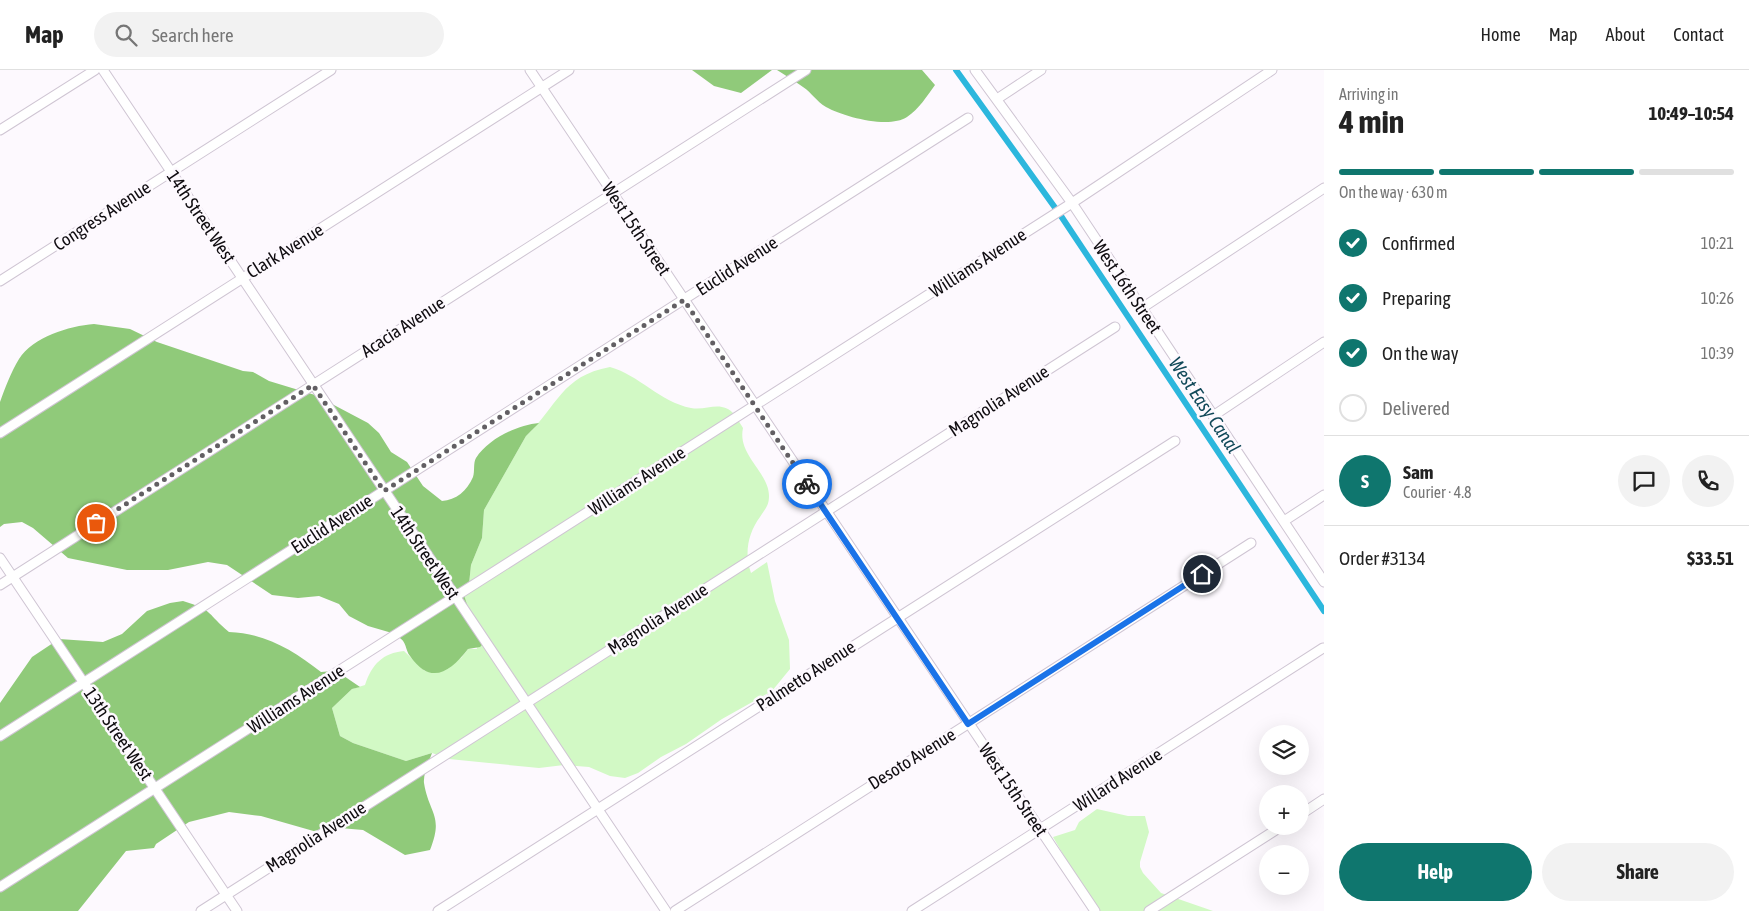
<!DOCTYPE html>
<html lang="en">
<head>
<meta charset="utf-8">
<style>
  body { margin:0; font-family:"Asap Condensed",sans-serif; background:#f2f2f2; color:#222; height:100vh; display:flex; flex-direction:column; font-size:19px; white-space:nowrap }
  * { box-sizing:border-box; margin:0 }
  p { font-size:16px; color:#767676 }
  .icon { flex:none; width:28px; height:28px; fill:none; stroke:currentColor; stroke-width:2; stroke-linecap:round; stroke-linejoin:round }
  .map { position:relative; flex:1; overflow:hidden }
  .drawer { display:flex; flex-direction:column; background:#fff; width:425px }
  .drawer>* { flex:none }
  .fabs { position:absolute; left:1259px; top:655px; display:grid; gap:10px }
  .fabs a { display:grid; place-items:center; width:50px; height:50px; border-radius:50%; background:#fff; box-shadow:0 5px 20px #0002; font-size:25px }
  .pin { position:absolute; display:grid; place-items:center; width:42px; height:42px; color:#fff; margin:-21px; border:2px solid #fff; border-radius:50%; box-shadow:0 1px 5px #0007 }
  .courier { position:absolute; display:grid; place-items:center; width:50px; height:50px; margin:-25px; border:4px solid #1a73e8; border-radius:50%; background:#fff; color:#222; box-shadow:0 1px 6px #0007 }
  .summary em { font-style:normal; font-weight:700 }
  .summary div { display:flex; flex-direction:column-reverse }
  .summary { display:flex; align-items:center; justify-content:space-between; height:85px; padding:0 15px }
  h1 { font-size:32px; font-weight:700; line-height:38px }
  .bar { display:grid; grid-template-columns:repeat(4,1fr); gap:8px 5px; align-content:center; height:60px; padding:0 15px }
  .bar i { height:6px; border-radius:4px; background:#e0e0e0 }
  .bar .on { background:#0f766e }
  .bar p { grid-column:span 4 }
  .line { display:flex; align-items:center; gap:12px; padding:0 15px; border-top:1px solid #e0e0e0 }
  .line div { flex:1 }
  .round { display:grid; place-items:center; flex:none; width:52px; height:52px; border-radius:26px; background:#f2f2f2 }
  ol { padding:0 15px; list-style:none }
  li { display:flex; align-items:center; gap:15px; height:55px }
  li p { margin-inline-start:auto }
  li .icon { padding:5px; border-radius:50%; background:#0f766e; color:#fff; stroke-width:4 }
  li:last-child { color:#767676 }
  li i { width:28px; height:28px; border:2px solid #e0e0e0; border-radius:50% }
  .cta { display:flex; gap:10px; margin-top:auto; padding:10px 15px }
  .cta a { flex:1; height:58px; border-radius:30px; background:#0f766e; color:#fff; font-size:20px; font-weight:700; line-height:58px; text-align:center }
  .cta a+a { background:#f2f2f2; color:#222 }
  header { display:flex; align-items:center; gap:30px; box-sizing:border-box; height:70px; padding:0 25px; background:#fff; border-bottom:1px solid #e0e0e0 }
  header strong { font-size:24px }
  nav { display:flex; gap:28px; margin-inline-start:auto; font-size:18px }
  .search { width:350px; height:45px; background:#f2f2f2; display:flex; align-items:center; gap:12px; box-sizing:border-box; padding:0 18px; border-radius:28px; color:#767676; font-size:19px }
  main { display:flex; flex:1; min-height:0 }
  .map>svg:first-child { display:block }
</style>
</head>
<body>
<header>
<strong>Map</strong>
<div class="search"><svg class="icon" aria-label="search" viewBox="0 0 24 24"><circle cx="10" cy="10" r="6"/><path d="M15 15l6 6"/></svg>Search here</div>
<nav><a>Home</a><a>Map</a><a>About</a><a>Contact</a></nav>
</header>
<main>
<div class="map">
<svg width="1324" height="841" viewBox="0 0 1324 841">
  <rect width="100%" height="100%" fill="#fdf9fe"/>
  <g fill="#d2f9c5">
    <path d="M 610,297 C 639,305 660,332 691,338 C 708,341 721,329 735,345 L 469,514 L 471,495 L 482,468 L 484,440 L 526,366 C 558,336 561,306 610,297 Z"/>
    <path d="M 738,350 L 743,358 C 737,385 769,402 769,426 C 769,436 765,439 760,447 C 748,463 744,484 751,503 L 767,492 L 775,531 L 789,570 L 790,599 L 772,621 L 722,649 L 686,674 L 661,687 L 638,703 L 625,708 L 610,706 L 589,697 L 564,695 L 539,698 L 449,689 L 432,683 L 406,691 L 353,673 L 340,666 L 332,638 L 352,619 L 365,615 C 372,594 383,583 404,581 L 425,601 L 461,588 L 468,579 L 477,579 L 464,525 Z"/>
    <polygon points="1097,739 1128,746 1145,746 1149,762 1140,792 1140,797 1143,803 1161,823 1213,841 1096,841 1053,767 1075,760 1079,752"/>
  </g>
  <g fill="#90ca7a">
    <polygon points="692,0 772,0 741,23 714,16"/>
    <path d="M 777,0 L 922,0 L 935,15 C 927,26 919,39 907,47 C 889,59 844,47 826,37 C 816,31 812,23 803,17 C 795,11 786,6 777,0 Z"/>
    <path d="M 94,254 L 130,259 L 157,272 L 243,301 L 253,302 L 269,311 L 315,325 L 368,353 L 379,363 L 391,382 L 407,392 L 423,416 L 442,431 C 456,430 467,421 473,407 C 475,401 473,393 476,388 C 488,369 517,355 539,353 L 526,366 L 484,440 L 482,468 L 471,495 L 469,514 L 392,563 L 368,556 L 349,546 L 339,534 L 319,526 L 298,528 L 272,525 L 227,495 L 208,492 L 168,500 L 127,500 L 68,488 L 33,458 L 22,452 L 4,454 L 0,457 L 0,332 C 5,318 11,302 19,289 C 33,267 69,256 94,254 Z"/>
    <path d="M 464,525 L 469,541 L 484,573 L 480,577 L 468,579 C 450,602 431,616 410,586 C 405,580 407,571 398,567 Z"/>
    <path d="M 183,531 C 214,540 207,544 229,562 C 265,563 293,580 321,602 L 333,601 L 0,814 L 0,633 L 32,587 L 59,569 L 103,572 L 122,564 L 147,541 L 170,533 Z"/>
    <path d="M 341,604 L 360,617 L 352,619 L 332,638 L 340,666 L 353,673 L 406,691 L 432,683 C 429,692 423,704 424,713 C 429,744 444,745 430,780 L 405,785 L 363,760 L 340,758 L 317,762 L 261,746 L 229,742 L 189,752 L 156,774 L 154,778 L 126,781 L 78,841 L 0,841 L 0,821 Z"/>
  </g>
  <g fill="none" stroke-linecap="round" stroke-linejoin="round">
    <g stroke="#2cb7dd" stroke-width="6">
      <polyline points="956,0 1056,139"/>
      <polyline points="1061,146 1324,541"/>
    </g>
    <defs>
      <g id="minor">
        <polyline points="103,0 666,841"/>
        <polyline points="530,0 1095,841"/>
        <polyline points="975,0 1072,133 1324,512"/>
        <polyline points="997,29 1041,0"/>
        <polyline points="0,60 95,0"/>
        <polyline points="0,211 331,0"/>
        <polyline points="1142,238 1324,118"/>
        <polyline points="1213,346 1324,272"/>
        <polyline points="0,363 569,0"/>
        <polyline points="1284,451 1324,425"/>
        <polyline points="0,488 237,841"/>
        <polyline points="0,515 806,0"/>
        <polyline points="0,666 968,48"/>
        <polyline points="1300,745 1324,729"/>
        <polyline points="0,817 1072,133 1272,0"/>
        <polyline points="201,841 1115,257"/>
        <polyline points="438,841 1175,371"/>
        <polyline points="675,841 1251,473"/>
        <polyline points="912,841 1323,578"/>
        <polyline points="1149,841 1282,756"/>
      </g>
    </defs>
    <use href="#minor" stroke="#cfc5d3" stroke-width="11"/>
    <use href="#minor" stroke="#fff" stroke-width="9"/>
  </g>
  <g fill="none" stroke-linecap="round" stroke-linejoin="round">
    <polyline stroke="#625f63" stroke-width="5" stroke-dasharray="0 9" points="96,453 313,315 384,421 684,230 807,414"/>
    <polyline stroke="#1a73e8" stroke-width="6" points="807,414 968,654 1202,504"/>
  </g>
  <g text-anchor="middle" stroke-width="5" stroke-linejoin="round" paint-order="stroke">
    <g font-size="18" fill="#0f0c10" stroke="#fdf9fe">
      <text transform="translate(102 146) rotate(-33)" y="6">Congress Avenue</text>
      <text transform="translate(201 147) rotate(56)" y="6">14th Street West</text>
      <text transform="translate(636 159) rotate(56)" y="6">West 15th Street</text>
      <text transform="translate(285 181) rotate(-32)" y="6">Clark Avenue</text>
      <text transform="translate(978 193) rotate(-33)" y="6">Williams Avenue</text>
      <text transform="translate(737 196) rotate(-33)" y="6">Euclid Avenue</text>
      <text transform="translate(1127 217) rotate(56)" y="6">West 16th Street</text>
      <text transform="translate(403 257) rotate(-33)" y="6">Acacia Avenue</text>
      <text transform="translate(999 331) rotate(-33)" y="6">Magnolia Avenue</text>
      <text transform="translate(637 411) rotate(-33)" y="6">Williams Avenue</text>
      <text transform="translate(332 454) rotate(-33)" y="6">Euclid Avenue</text>
      <text transform="translate(425 483) rotate(56)" y="6">14th Street West</text>
      <text transform="translate(658 549) rotate(-33)" y="6">Magnolia Avenue</text>
      <text transform="translate(806 606) rotate(-33)" y="6">Palmetto Avenue</text>
      <text transform="translate(296 629) rotate(-33)" y="6">Williams Avenue</text>
      <text transform="translate(118 664) rotate(56)" y="6">13th Street West</text>
      <text transform="translate(912 689) rotate(-32)" y="6">Desoto Avenue</text>
      <text transform="translate(1118 710) rotate(-33)" y="6">Willard Avenue</text>
      <text transform="translate(1013 720) rotate(56)" y="6">West 15th Street</text>
      <text transform="translate(316 767) rotate(-33)" y="6">Magnolia Avenue</text>
    </g>
    <g font-size="19" font-style="italic" fill="#114959" stroke="#fdf9fe">
      <text transform="translate(1205 335) rotate(56)" y="7">West Easy Canal</text>
    </g>
  </g>
</svg>
<div class="fabs">
<a><svg class="icon" aria-label="layers" viewBox="0 0 24 24"><path d="M12 4l9 5-9 5-9-5zM3 14l9 5 9-5"/></svg></a>
<a>+</a>
<a>−</a>
</div>
<div class="pin" style="left:96px;top:453px;background:#ea580c"><svg class="icon" aria-label="bag" viewBox="0 0 24 24"><path d="M5 8h14l-1 12H6zM9 8a3 3 0 0 1 6 0"/></svg></div>
<div class="pin" style="left:1202px;top:504px;background:#1f2937"><svg class="icon" aria-label="home" viewBox="0 0 24 24"><path d="M3 11l9-7 9 7M6 9v11h12V9"/></svg></div>
<div class="courier" style="left:807px;top:414px"><svg class="icon" aria-label="bike" viewBox="0 0 24 24"><circle cx="6" cy="16" r="4"/><circle cx="18" cy="16" r="4"/><path d="M6 16l4-8h5l3 8M10 8l3 8H6M13 5h3"/></svg></div>
</div>
<section class="drawer">
<div class="summary"><div><h1>4 min</h1><p>Arriving in</p></div><em>10:49–10:54</em></div>
<div class="bar"><i class="on"></i><i class="on"></i><i class="on"></i><i></i><p>On the way · 630 m</p></div>
<ol>
<li><svg class="icon" aria-label="check" viewBox="0 0 24 24"><path d="M5 12l5 5 9-10"/></svg>Confirmed<p>10:21</p></li>
<li><svg class="icon" aria-label="check" viewBox="0 0 24 24"><path d="M5 12l5 5 9-10"/></svg>Preparing<p>10:26</p></li>
<li><svg class="icon" aria-label="check" viewBox="0 0 24 24"><path d="M5 12l5 5 9-10"/></svg>On the way<p>10:39</p></li>
<li><i></i>Delivered</li>
</ol>
<div class="line" style="height:90px"><b class="round" style="background:#0f766e;color:#fff">S</b><div><b>Sam</b><p>Courier · 4.8</p></div><a class="round"><svg class="icon" aria-label="chat" viewBox="0 0 24 24"><path d="M4 5h16v11H9l-5 4z"/></svg></a><a class="round"><svg class="icon" aria-label="phone" viewBox="0 0 24 24"><path d="M5 4h4l2 5-3 2q2 4 5 5l2-3 5 2v4C11 20 4 13 5 4z"/></svg></a></div>
<div class="line" style="height:65px"><div>Order #3134</div><b>$33.51</b></div>
<div class="cta"><a>Help</a><a>Share</a></div>
</section>
</main>
</body>
</html>
